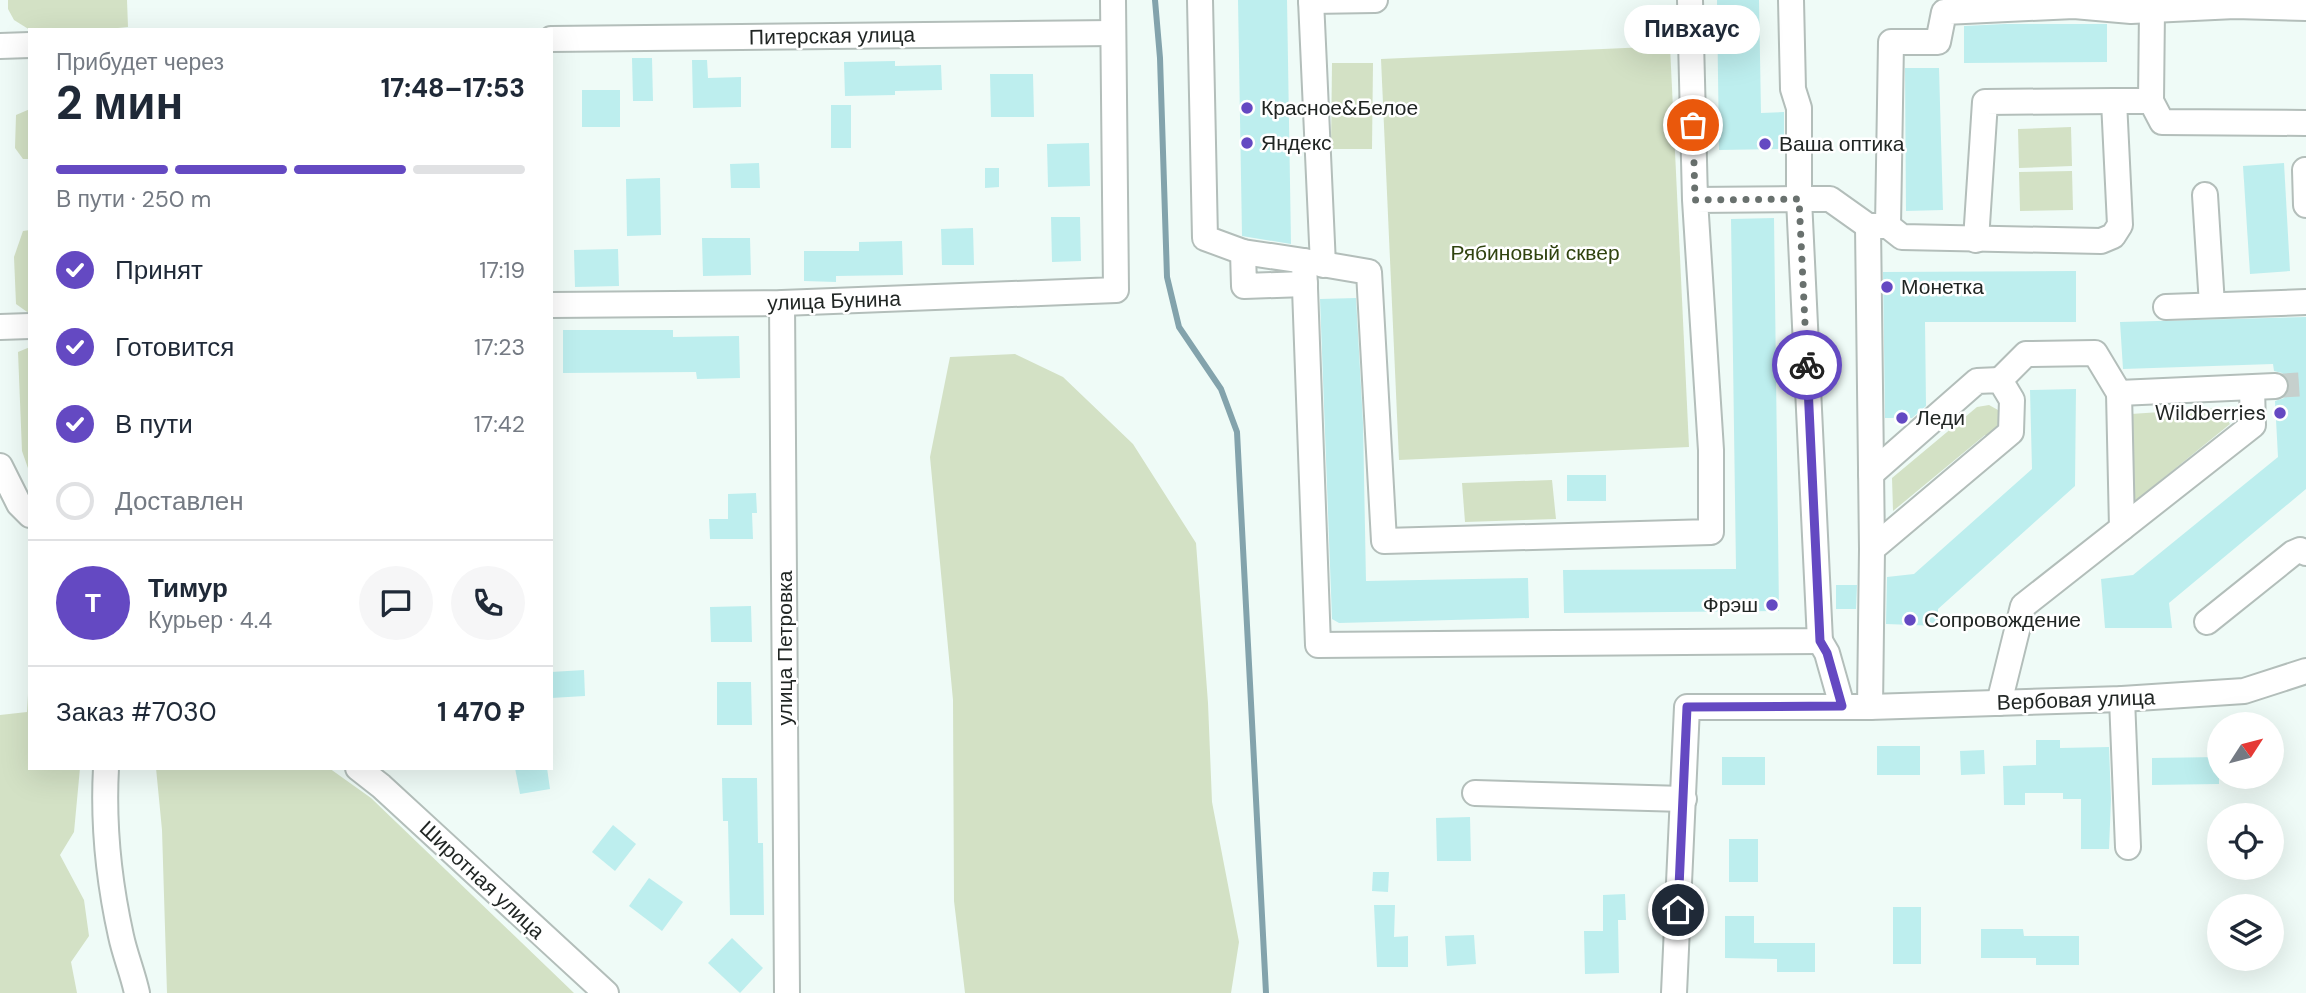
<!DOCTYPE html>
<html lang="ru">
<head>
<meta charset="utf-8">
<style>
  body { margin:0; font-family:"DM Sans",sans-serif; background:#f6f6f7; color:#1f2937; height:100vh; display:flex; flex-direction:column; font-size:26px; white-space:nowrap }
  * { box-sizing:border-box; margin:0 }
  p { font-size:23px; color:#747a83 }
  .icon { flex:none; width:38px; height:38px; fill:none; stroke:currentColor; stroke-width:2; stroke-linecap:round; stroke-linejoin:round }
  .map { position:relative; flex:1; overflow:hidden }
  .details { position:absolute; left:28px; top:28px; width:525px; height:742px; display:flex; flex-direction:column; background:#fff; border-radius:0px; box-shadow:0 7px 28px #0002 }
  .details>* { flex:none }
  .needle { width:46px; rotate:54deg }
  .tools { position:absolute; left:2207px; top:712px; display:grid; gap:14px }
  .tools a { display:grid; place-items:center; width:77px; height:77px; border-radius:50%; background:#fff; box-shadow:0 7px 28px #0002; font-size:35px }
  .pin { position:absolute; display:grid; place-items:center; width:60px; height:60px; color:#fff; margin:-30px; border:4px solid #fff; border-radius:50%; box-shadow:0 2px 7px #0007 }
  .courier { position:absolute; display:grid; place-items:center; width:70px; height:70px; margin:-35px; border:5px solid #6449c2; border-radius:50%; background:#fff; color:#222; box-shadow:0 2px 9px #0007 }
  .bubble { position:absolute; height:49px; border-radius:24px; background:#fff; box-shadow:0 7px 28px #0002; font-size:23px; font-weight:800; line-height:49px; text-align:center }
  .overview em { font-style:normal; font-weight:800 }
  .overview div { display:flex; flex-direction:column-reverse }
  .overview { display:flex; align-items:center; justify-content:space-between; height:119px; padding:0 28px }
  h1 { font-size:46px; font-weight:800; line-height:52px }
  .bar { display:grid; grid-template-columns:repeat(4,1fr); gap:10px 7px; align-content:center; height:84px; padding:0 28px }
  .bar i { height:9px; border-radius:5px; background:#e0e1e3 }
  .bar .selected { background:#6449c2 }
  .bar p { grid-column:span 4 }
  .line { display:flex; align-items:center; gap:18px; padding:0 28px; border-top:2px solid #e0e1e3 }
  .line div { flex:1 }
  .round { display:grid; place-items:center; flex:none; width:74px; height:74px; border-radius:37px; background:#f6f6f7 }
  ol { padding:0 28px; list-style:none }
  li { display:flex; align-items:center; gap:21px; height:77px }
  li p { margin-inline-start:auto }
  li .icon { padding:7px; border-radius:50%; background:#6449c2; color:#fff; stroke-width:4 }
  li:last-child { color:#747a83 }
  li i { width:38px; height:38px; border:4px solid #e0e1e3; border-radius:50% }
  .map>svg:first-child { display:block }
</style>
</head>
<body>
<div class="map">
<svg width="2306" height="993" viewBox="0 0 2306 993">
  <rect width="100%" height="100%" fill="#effbf7"/>
  <g fill="#d3e1c5">
    <polygon points="8,0 127,0 128,27 98,30 30,30 14,20 8,9"/>
    <polygon points="1670,46 1689,447 1399,460 1381,59"/>
    <polygon points="1332,63 1373,63 1372,149 1331,149"/>
    <polygon points="30,109 30,159 23,159 15,148 16,115"/>
    <polygon points="2071,127 2072,166 2019,168 2018,129"/>
    <polygon points="2072,171 2073,210 2020,211 2019,172"/>
    <polygon points="30,230 30,314 16,304 14,257 23,231"/>
    <polygon points="30,347 30,474 22,451 18,352"/>
    <polygon points="1015,354 1063,377 1133,444 1196,543 1208,703 1212,802 1239,942 1231,993 965,993 954,901 953,700 930,457 950,357"/>
    <polygon points="1989,405 1998,410 2004,421 1995,436 1985,435 1893,511 1892,478 1977,407"/>
    <polygon points="2219,408 2230,424 2134,502 2131,414"/>
    <polygon points="1552,480 1556,519 1465,522 1462,483"/>
    <polygon points="30,659 30,768 80,768 74,832 60,855 84,900 89,936 71,962 77,993 0,993 0,715 27,712"/>
    <polygon points="156,768 329,768 371,798 574,993 167,993 162,830"/>
  </g>
  <g fill="none" stroke-linecap="round" stroke-linejoin="round">
    <polyline stroke="#83a3ac" stroke-width="6" points="1155,0 1160,58 1167,277 1179,327 1221,389 1237,432 1266,993"/>
  </g>
  <g fill="#bdeeee">
    <polygon points="1238,0 1287,0 1291,244 1242,236"/>
    <polygon points="1717,0 1759,0 1761,113 1784,112 1784,149 1719,150"/>
    <polygon points="2005,24 2107,24 2107,62 1964,63 1964,26"/>
    <polygon points="632,58 652,58 653,101 633,101"/>
    <polygon points="692,60 707,60 708,78 741,77 741,107 693,108"/>
    <polygon points="895,61 895,66 941,65 942,90 895,91 895,95 845,96 844,62"/>
    <polygon points="1905,68 1939,68 1943,210 1906,211"/>
    <polygon points="990,74 1033,74 1034,117 991,117"/>
    <rect x="582" y="90" width="38" height="37"/>
    <rect x="831" y="105" width="20" height="43"/>
    <polygon points="1089,143 1090,186 1048,187 1047,144"/>
    <polygon points="759,163 760,188 731,188 730,164"/>
    <polygon points="2284,163 2290,271 2250,274 2243,166"/>
    <polygon points="985,168 999,168 999,187 985,188"/>
    <polygon points="660,178 661,235 627,236 626,179"/>
    <polygon points="1051,217 1080,217 1081,261 1052,262"/>
    <polygon points="1774,218 1779,611 1564,613 1563,570 1736,569 1731,219"/>
    <polygon points="973,228 974,265 942,265 941,229"/>
    <polygon points="702,238 750,238 751,275 703,276"/>
    <polygon points="902,241 903,275 836,276 836,282 804,281 804,251 859,251 859,242"/>
    <polygon points="618,249 619,286 575,287 574,250"/>
    <polygon points="2076,271 2076,322 1925,322 1926,406 1912,418 1885,418 1883,272"/>
    <polygon points="1356,298 1363,423 1366,581 1528,578 1529,618 1339,623 1332,619 1320,299"/>
    <polygon points="2306,317 2306,489 2169,603 2172,628 2105,628 2101,579 2133,575 2278,457 2275,401 2284,398 2290,386 2288,379 2282,373 2274,371 2273,364 2123,369 2120,322"/>
    <polygon points="563,330 673,330 673,337 739,336 740,378 697,379 696,372 563,373"/>
    <polygon points="2076,389 2075,486 1938,609 1938,626 1886,624 1887,577 1914,574 2032,469 2030,390"/>
    <rect x="1567" y="475" width="39" height="26"/>
    <polygon points="756,493 757,513 752,513 753,539 710,539 709,519 728,519 728,494"/>
    <polygon points="1836,585 1857,585 1856,609 1836,609"/>
    <polygon points="751,606 752,642 711,642 710,607"/>
    <polygon points="584,670 585,696 551,698 551,672"/>
    <polygon points="717,682 751,682 752,725 717,725"/>
    <polygon points="2036,740 2060,740 2060,748 2109,747 2111,799 2109,849 2081,849 2081,799 2063,799 2063,793 2025,793 2025,805 2004,805 2003,766 2036,765"/>
    <rect x="1877" y="746" width="43" height="29"/>
    <polygon points="1984,750 1985,774 1961,775 1960,751"/>
    <rect x="1722" y="757" width="43" height="28"/>
    <polygon points="2219,757 2219,784 2152,785 2152,758"/>
    <polygon points="515,768 547,768 550,789 520,794"/>
    <polygon points="722,778 757,778 758,843 763,843 764,915 730,915 728,821 723,821"/>
    <polygon points="1470,817 1471,861 1437,861 1436,818"/>
    <polygon points="613,825 636,844 615,871 592,852"/>
    <rect x="1729" y="839" width="29" height="43"/>
    <polygon points="1373,872 1389,872 1388,892 1372,891"/>
    <polygon points="649,878 683,902 662,931 629,906"/>
    <polygon points="1625,894 1626,920 1618,920 1619,973 1585,974 1584,931 1603,931 1603,895"/>
    <polygon points="1374,905 1395,905 1394,937 1408,936 1408,967 1377,967"/>
    <rect x="1893" y="907" width="28" height="57"/>
    <polygon points="1725,916 1754,916 1754,943 1815,943 1815,972 1777,972 1777,959 1725,958"/>
    <polygon points="1981,929 2023,929 2024,936 2079,936 2079,965 2036,965 2036,958 1981,958"/>
    <polygon points="1474,935 1476,964 1447,966 1445,936"/>
    <polygon points="732,938 763,968 740,993 708,963"/>
  </g>
  <g fill="none" stroke-linecap="round" stroke-linejoin="round">
    <polyline stroke="#c6d0cd" stroke-width="24" stroke-dasharray="24 12" stroke-linecap="butt" points="2275,386 2306,384"/>
    <defs>
      <g id="minor">
        <polyline points="1200,0 1205,238 1243,252 1244,286 1305,284"/>
        <polyline points="1311,0 1323,265"/>
        <polyline points="1690,0 1695,200 1711,450 1711,532 1384,541 1369,272 1304,261 1318,645 1820,641 1799,199 1695,200"/>
        <polyline points="1791,0 1793,89 1799,108 1799,199 1830,199 1868,226 1888,226 1902,237 2101,241 2113,236 2120,225 2114,101 2151,101"/>
        <polyline points="1311,1 1375,0"/>
        <polyline points="2152,9 2151,101 2162,122 2306,123"/>
        <polyline points="551,39 1113,33"/>
        <polyline points="0,46 30,45"/>
        <polyline points="2305,170 2306,205"/>
        <polyline points="2205,195 2212,305"/>
        <polyline points="1868,226 1872,549 1870,707"/>
        <polyline points="1888,226 1891,42 1938,42 1944,12 2074,6 2131,11 2235,6 2306,8"/>
        <polyline points="1976,240 1985,102 2114,101"/>
        <polyline points="1243,252 1304,261"/>
        <polyline points="782,303 787,993"/>
        <polyline points="551,305 782,303 1116,290 1113,0"/>
        <polyline points="2166,307 2306,302"/>
        <polyline points="0,327 30,326"/>
        <polyline points="2000,380 2026,354 2095,353 2119,393 2275,386"/>
        <polyline points="2119,393 2122,528"/>
        <polyline points="0,466 19,504 30,515"/>
        <polyline points="1871,474 1977,381 2000,380 2012,400 2011,432 1872,549"/>
        <polyline points="2207,622 2293,553 2300,550 2306,553"/>
        <polyline points="1820,641 1827,653 1842,706"/>
        <polyline points="2122,699 2128,847"/>
        <polyline points="1999,703 2023,606 2253,425 2252,388"/>
        <path d="M 106,768 C 103,823 109,882 121,936 C 125,955 133,974 137,993"/>
        <polyline points="358,768 381,786 606,993"/>
        <polyline points="1475,793 1684,799"/>
        <polyline points="1674,993 1687,707 1870,707 2122,699 2244,691 2306,671"/>
      </g>
    </defs>
    <use href="#minor" stroke="#b3beba" stroke-width="28"/>
    <use href="#minor" stroke="#fff" stroke-width="24"/>
  </g>
  <g fill="none" stroke-linecap="round" stroke-linejoin="round">
    <polyline stroke="#69716e" stroke-width="7" stroke-dasharray="0 12.6" points="1693,125 1695,200 1799,199 1807,365"/>
    <polyline stroke="#6449c2" stroke-width="9" points="1678,910 1687,707 1842,706 1827,653 1820,641 1807,365"/>
  </g>
  <g fill="#6449c2" stroke="#fff" stroke-width="2.5">
    <circle cx="1247" cy="108" r="7"/>
    <circle cx="1247" cy="143" r="7"/>
    <circle cx="1765" cy="144" r="7"/>
    <circle cx="1887" cy="287" r="7"/>
    <circle cx="2280" cy="413" r="7"/>
    <circle cx="1902" cy="418" r="7"/>
    <circle cx="1772" cy="605" r="7"/>
    <circle cx="1910" cy="620" r="7"/>
  </g>
  <g text-anchor="middle" stroke-width="5" stroke-linejoin="round" paint-order="stroke">
    <g font-size="21" fill="#212624" stroke="#fff">
      <text transform="translate(832 36) rotate(-1)" y="7">Питерская улица</text>
      <text transform="translate(834 301) rotate(-2)" y="7">улица Бунина</text>
      <text transform="translate(785 648) rotate(-90)" y="7">улица Петровка</text>
      <text transform="translate(2076 700) rotate(-2)" y="7">Вербовая улица</text>
      <text transform="translate(482 880) rotate(43)" y="7">Широтная улица</text>
    </g>
    <g font-size="21" fill="#212624" stroke="#fff" text-anchor="start">
      <text x="1261" y="115">Красное&amp;Белое</text>
      <text x="1261" y="150">Яндекс</text>
      <text x="1779" y="151">Ваша оптика</text>
      <text x="1901" y="294">Монетка</text>
      <text x="2266" y="420" text-anchor="end">Wildberries</text>
      <text x="1916" y="425">Леди</text>
      <text x="1758" y="612" text-anchor="end">Фрэш</text>
      <text x="1924" y="627">Сопровождение</text>
    </g>
    <g font-size="21" fill="#30430f" stroke="#fff">
      <text x="1535" y="260">Рябиновый сквер</text>
    </g>
  </g>
</svg>
<div class="tools">
<a><svg class="needle" viewBox="-14 -14 28 28"><path d="M0-13l5 13h-10z" fill="#e53935"/><path d="M0 13l5-13h-10z" fill="#747a83"/></svg></a>
<a><svg class="icon" aria-label="locate" viewBox="0 0 24 24"><circle cx="12" cy="12" r="6"/><path d="M12 2v4M12 18v4M2 12h4M18 12h4"/></svg></a>
<a><svg class="icon" aria-label="layers" viewBox="0 0 24 24"><path d="M12 4l9 5-9 5-9-5zM3 14l9 5 9-5"/></svg></a>
</div>
<div class="pin" style="left:1693px;top:125px;background:#ea580c"><svg class="icon" aria-label="bag" viewBox="0 0 24 24"><path d="M5 8h14l-1 12H6zM9 8a3 3 0 0 1 6 0"/></svg></div>
<div class="pin" style="left:1678px;top:910px;background:#1f2937"><svg class="icon" aria-label="home" viewBox="0 0 24 24"><path d="M3 11l9-7 9 7M6 9v11h12V9"/></svg></div>
<div class="courier" style="left:1807px;top:365px"><svg class="icon" aria-label="bike" viewBox="0 0 24 24"><circle cx="6" cy="16" r="4"/><circle cx="18" cy="16" r="4"/><path d="M6 16l4-8h5l3 8M10 8l3 8H6M13 5h3"/></svg></div>
<div class="bubble" style="left:1624px;top:5px;width:136px">Пивхаус</div>
<section class="details">
<div class="overview"><div><h1>2 мин</h1><p>Прибудет через</p></div><em>17:48–17:53</em></div>
<div class="bar"><i class="selected"></i><i class="selected"></i><i class="selected"></i><i></i><p>В пути · 250 m</p></div>
<ol>
<li><svg class="icon" aria-label="check" viewBox="0 0 24 24"><path d="M5 12l5 5 9-10"/></svg>Принят<p>17:19</p></li>
<li><svg class="icon" aria-label="check" viewBox="0 0 24 24"><path d="M5 12l5 5 9-10"/></svg>Готовится<p>17:23</p></li>
<li><svg class="icon" aria-label="check" viewBox="0 0 24 24"><path d="M5 12l5 5 9-10"/></svg>В пути<p>17:42</p></li>
<li><i></i>Доставлен</li>
</ol>
<div class="line" style="height:126px"><b class="round" style="background:#6449c2;color:#fff">Т</b><div><b>Тимур</b><p>Курьер · 4.4</p></div><a class="round"><svg class="icon" aria-label="chat" viewBox="0 0 24 24"><path d="M4 5h16v11H9l-5 4z"/></svg></a><a class="round"><svg class="icon" aria-label="phone" viewBox="0 0 24 24"><path d="M5 4h4l2 5-3 2q2 4 5 5l2-3 5 2v4C11 20 4 13 5 4z"/></svg></a></div>
<div class="line" style="height:91px"><div>Заказ #7030</div><b>1 470 ₽</b></div>
</section>
</div>
</body>
</html>
